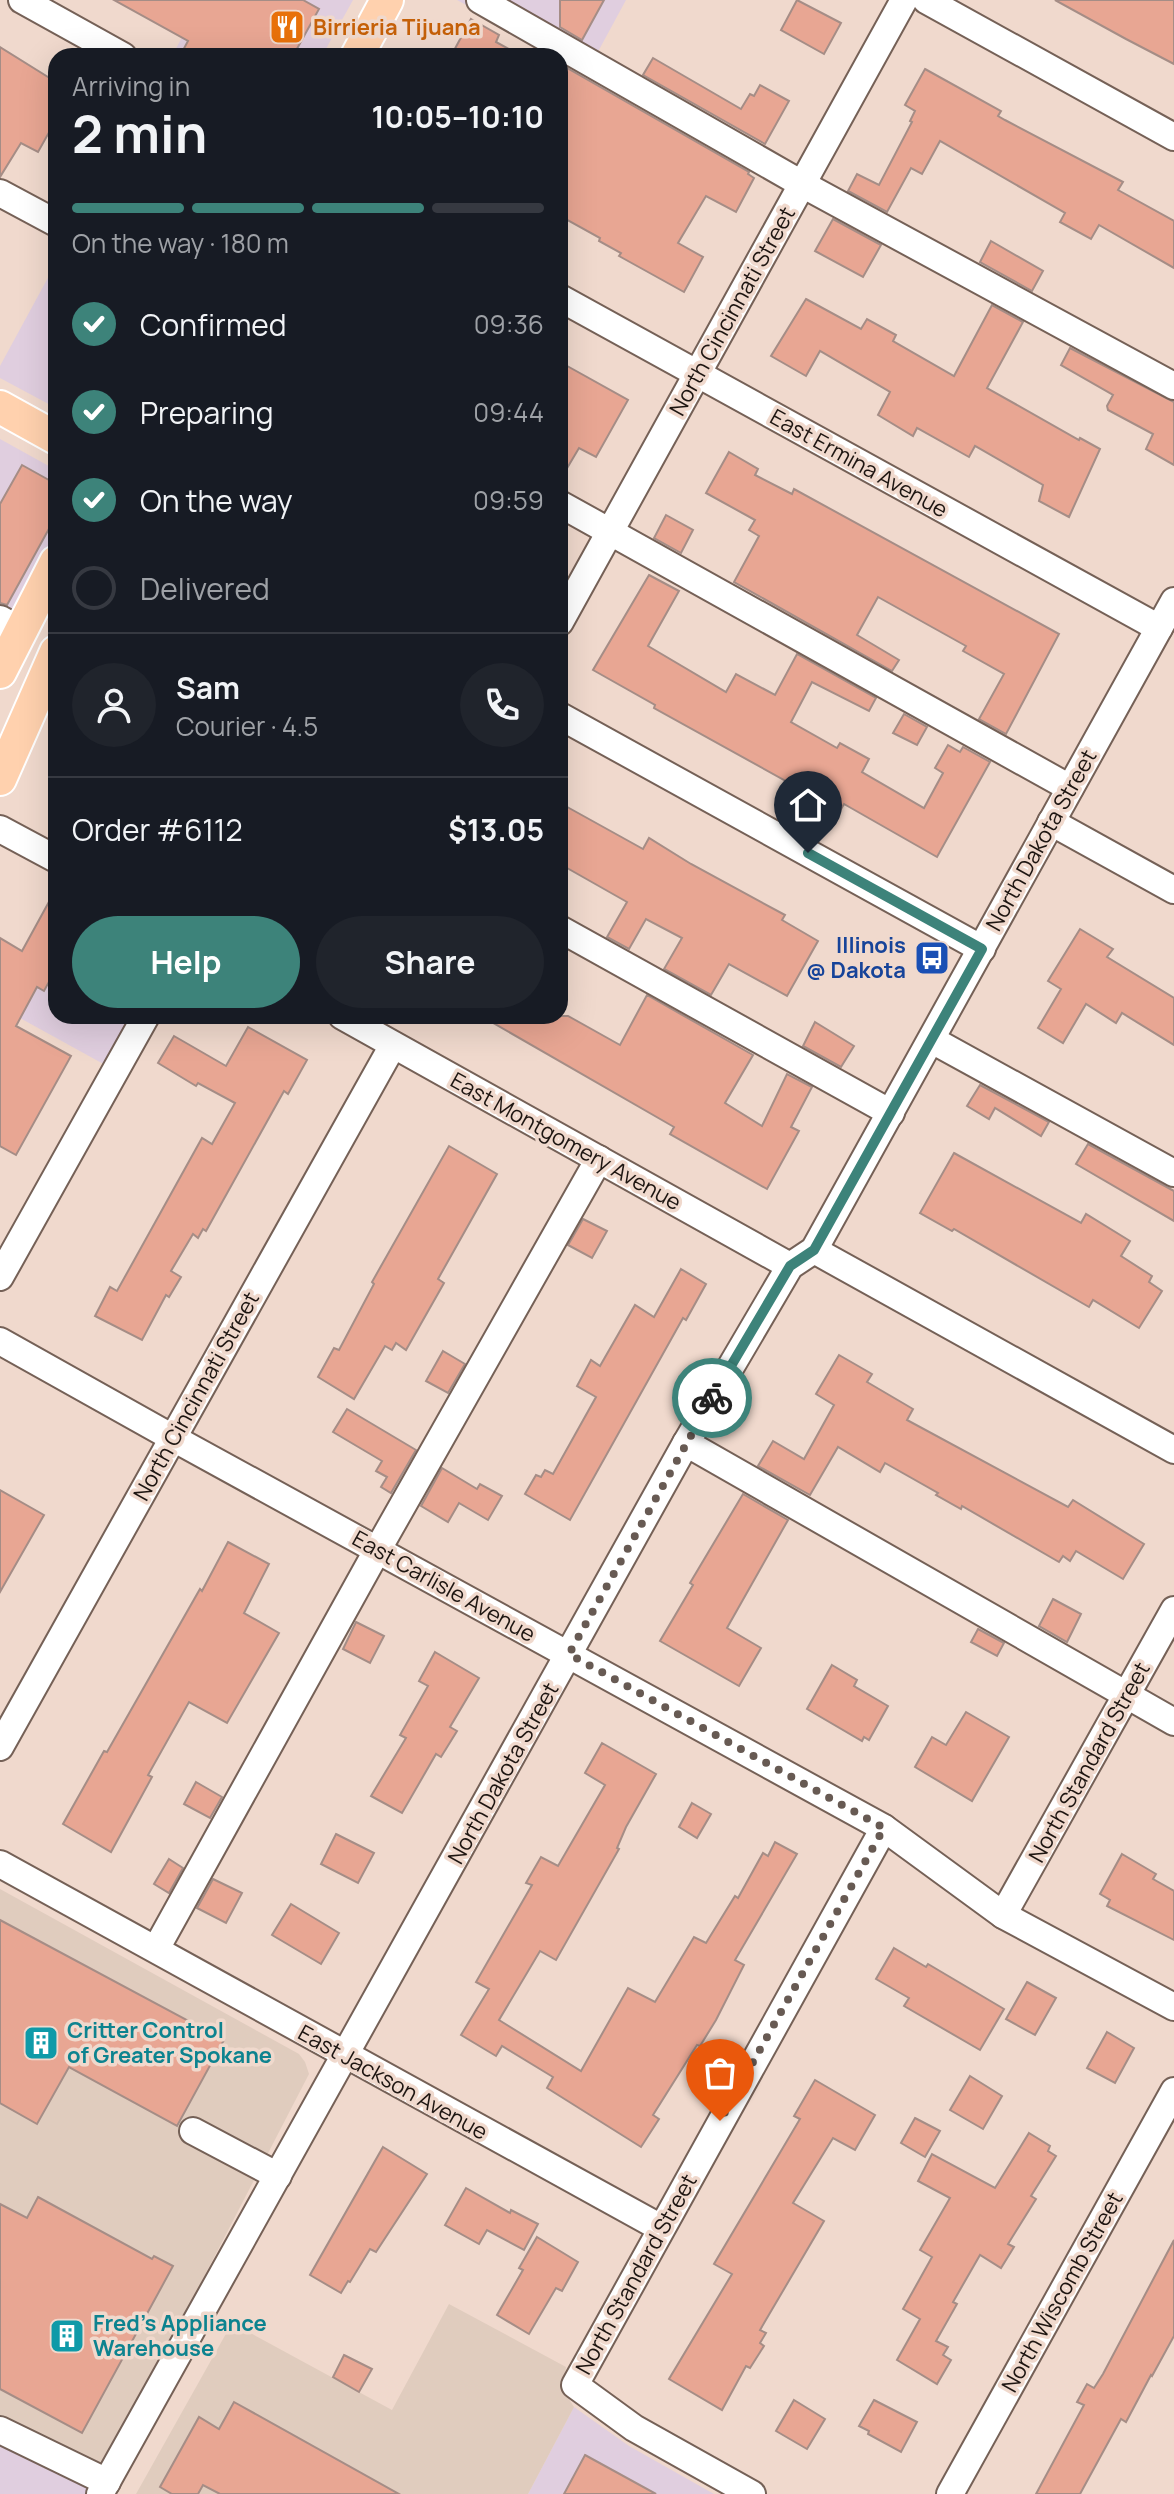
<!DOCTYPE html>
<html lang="en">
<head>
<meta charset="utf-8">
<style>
  body { margin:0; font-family:Manrope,sans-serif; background:#20242c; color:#f1f3f6; height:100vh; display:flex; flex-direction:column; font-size:30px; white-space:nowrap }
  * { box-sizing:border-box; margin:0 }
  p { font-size:26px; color:#9ea1a6 }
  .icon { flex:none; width:44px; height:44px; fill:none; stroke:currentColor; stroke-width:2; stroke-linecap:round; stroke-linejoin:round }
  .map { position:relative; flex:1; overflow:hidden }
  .side { position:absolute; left:48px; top:48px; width:520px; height:976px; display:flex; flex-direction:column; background:#171b24; border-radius:24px; box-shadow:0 8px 32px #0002 }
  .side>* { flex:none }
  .pin { position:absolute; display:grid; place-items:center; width:68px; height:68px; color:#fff; margin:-82px -34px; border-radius:50% 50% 50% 0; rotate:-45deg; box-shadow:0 0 8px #0007 }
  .pin .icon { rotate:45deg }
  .courier { position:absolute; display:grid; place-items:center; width:80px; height:80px; margin:-40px; border:6px solid #3d837a; border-radius:50%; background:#fff; color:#222; box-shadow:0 2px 10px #0007 }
  .summary em { font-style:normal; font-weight:700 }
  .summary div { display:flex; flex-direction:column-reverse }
  .summary { display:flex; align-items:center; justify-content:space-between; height:136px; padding:0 24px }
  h1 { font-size:52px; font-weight:700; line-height:60px }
  .bar { display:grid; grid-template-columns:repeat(4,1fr); gap:12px 8px; align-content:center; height:96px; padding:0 24px }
  .bar i { height:10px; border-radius:6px; background:#363941 }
  .bar .current { background:#3d837a }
  .bar p { grid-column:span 4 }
  .line { display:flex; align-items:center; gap:20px; padding:0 24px; border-top:2px solid #363941 }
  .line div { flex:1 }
  .round { display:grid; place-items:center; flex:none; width:84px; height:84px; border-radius:42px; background:#20242c }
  ol { padding:0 24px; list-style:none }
  li { display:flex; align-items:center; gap:24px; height:88px }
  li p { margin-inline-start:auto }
  li .icon { padding:8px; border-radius:50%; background:#3d837a; color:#fff; stroke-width:4 }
  li:last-child { color:#9ea1a6 }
  li i { width:44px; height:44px; border:4px solid #363941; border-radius:50% }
  .button { display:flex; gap:16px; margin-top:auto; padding:16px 24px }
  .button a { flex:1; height:92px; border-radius:48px; background:#3d837a; color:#fff; font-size:32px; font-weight:700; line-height:92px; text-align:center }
  .button a+a { background:#20242c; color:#f1f3f6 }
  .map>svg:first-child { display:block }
</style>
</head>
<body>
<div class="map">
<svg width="1174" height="2494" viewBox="0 0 1174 2494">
  <rect width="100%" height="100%" fill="#f0d9cd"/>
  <g fill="#e0cedf">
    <polygon points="202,0 353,0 322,56 172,56"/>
    <polygon points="457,0 626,0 587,72"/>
    <polygon points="56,263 56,408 0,378 0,366"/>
    <polygon points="0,439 56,470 56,538 0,644"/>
    <polygon points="0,939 56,970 56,1016 139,1016 155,1025 127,1077 0,1007"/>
    <polygon points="574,2407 629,2446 714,2494 528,2494"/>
    <polygon points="0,2439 107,2464 90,2494 0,2494"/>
  </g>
  <g fill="#e0ccbe">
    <polygon points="0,1889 299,2054 305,2062 309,2074 107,2464 0,2439"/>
    <polygon points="449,2304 566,2367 563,2390 574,2407 528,2494 136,2494 232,2323 392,2410"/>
  </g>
  <g fill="#e8a693" stroke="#a58d86" stroke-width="2">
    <polygon points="114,0 303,0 319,9 293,56 180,56 188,41"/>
    <polygon points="560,0 604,0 582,40 560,27"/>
    <polygon points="797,0 841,23 824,54 781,30"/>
    <polygon points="1055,0 1174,0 1174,64 1126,39"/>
    <polygon points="471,19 499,35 496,42 522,56 451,56"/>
    <polygon points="0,47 56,82 56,120 38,152 21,143 0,177"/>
    <polygon points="653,58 741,109 750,94 754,96 760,85 789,101 765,144 643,75"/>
    <polygon points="560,64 749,172 748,174 754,178 736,212 706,196 678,243 703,257 684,292 619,256 621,253 599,241 600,238 560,216"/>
    <polygon points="925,69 1001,111 998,116 1005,120 1123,182 1118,190 1174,221 1174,268 1099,225 1091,239 1060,222 1065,213 940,141 922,174 911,168 887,212 848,191 857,174 879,185 912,122 910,121 915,111 905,105"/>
    <polygon points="833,219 881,245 863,277 815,251"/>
    <polygon points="991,241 1043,271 1032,291 980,262"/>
    <polygon points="806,299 861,329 867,319 896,335 893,341 954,376 992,305 1023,322 987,388 1079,440 1080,438 1100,449 1069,517 1039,501 1043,485 975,446 969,457 917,428 913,436 878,415 890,392 820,351 806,376 771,356"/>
    <polygon points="1070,348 1174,402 1174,465 1146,449 1153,434 1108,410 1107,406 1113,395 1061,365"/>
    <polygon points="560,362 628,400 596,457 579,448 560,480"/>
    <polygon points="729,452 758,469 755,475 792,494 794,489 1059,634 1006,734 979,719 1004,674 963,651 966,646 878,597 857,635 899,660 892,671 734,582 759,536 749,530 755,520 706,493"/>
    <polygon points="22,465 56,484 56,516 7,605 0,603 0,504"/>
    <polygon points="666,515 693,530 681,553 654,538"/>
    <polygon points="649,575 679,591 648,646 726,692 736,674 775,695 797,654 876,698 869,711 812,682 791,722 837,748 840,743 869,759 862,772 924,808 943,773 935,768 948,745 960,752 963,747 990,762 937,857 844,804 840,811 654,708 655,705 593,670"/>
    <polygon points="904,714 927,727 917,745 893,733"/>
    <polygon points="560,803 643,849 649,838 691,864 785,915 782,920 818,941 787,996 729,964 711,995 664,969 682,938 646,919 629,949 607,937 627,902 560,864"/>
    <polygon points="56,889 56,969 44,991 37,987 16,1026 71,1056 16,1155 0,1146 0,938 22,951"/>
    <polygon points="1080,929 1113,949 1107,957 1174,998 1174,1045 1122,1013 1116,1023 1086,1004 1063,1043 1038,1028 1061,989 1048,981"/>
    <polygon points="647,995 753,1055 725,1103 762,1126 787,1074 812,1087 791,1127 799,1131 767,1189 670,1134 674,1127 481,1016 568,1016 620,1045"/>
    <polygon points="815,1022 854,1046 841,1067 803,1046"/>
    <polygon points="248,1027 307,1060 288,1094 284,1091 206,1231 203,1229 198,1238 193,1234 171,1271 181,1277 169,1297 166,1295 142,1340 95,1316 110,1287 117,1291 202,1138 212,1144 235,1103 198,1083 196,1086 158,1063 174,1036 226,1066"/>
    <polygon points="980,1085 1049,1122 1041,1136 995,1108 989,1119 967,1106"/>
    <polygon points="1088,1144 1174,1191 1174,1221 1076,1164"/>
    <polygon points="449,1146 497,1174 438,1279 444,1283 406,1350 396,1343 392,1350 385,1346 354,1399 318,1377 334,1348 339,1350 374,1284 372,1282"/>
    <polygon points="954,1153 1081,1223 1086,1214 1130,1241 1121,1256 1152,1276 1149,1282 1162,1291 1139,1328 1093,1300 1089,1307 954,1229 952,1231 920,1213"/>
    <polygon points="583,1219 607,1231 592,1258 568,1245"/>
    <polygon points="681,1269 706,1284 686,1320 683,1318 570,1520 525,1494 536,1475 541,1477 545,1470 553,1474 596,1397 577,1386 591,1360 600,1366 635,1305 654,1317"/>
    <polygon points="443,1351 465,1364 448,1393 426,1381"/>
    <polygon points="839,1355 872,1374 867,1382 913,1409 907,1420 1068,1507 1073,1500 1144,1544 1123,1579 1076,1551 1070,1561 1063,1556 1059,1562 962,1506 961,1509 936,1495 938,1493 885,1463 880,1472 838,1447 810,1495 758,1466 773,1441 804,1459 834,1405 816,1394"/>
    <polygon points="347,1409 416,1450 391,1493 381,1487 387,1477 376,1471 382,1461 333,1432"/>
    <polygon points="442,1468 477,1489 480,1484 502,1496 488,1520 459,1503 448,1522 421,1506"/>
    <polygon points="0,1490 44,1515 0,1592"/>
    <polygon points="743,1494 788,1520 727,1628 761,1648 739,1686 660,1641 693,1585 690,1583"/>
    <polygon points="228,1542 269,1564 244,1613 279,1633 227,1723 189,1702 148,1775 152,1777 111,1852 63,1824 104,1751 107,1752 200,1589 202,1591"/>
    <polygon points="1053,1599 1081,1614 1067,1642 1039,1626"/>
    <polygon points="356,1622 384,1636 370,1663 343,1649"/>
    <polygon points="978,1629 1004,1643 997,1656 971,1642"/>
    <polygon points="435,1652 479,1678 450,1727 457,1731 441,1757 436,1754 402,1813 371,1796 406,1738 400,1735 428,1686 419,1681"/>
    <polygon points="832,1665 857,1680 854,1686 888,1706 869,1740 864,1737 862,1741 807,1709"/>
    <polygon points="966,1712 1009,1737 972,1801 915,1767 932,1737 946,1745"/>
    <polygon points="602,1743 656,1774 626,1827 617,1848 619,1849 556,1960 540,1951 499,2020 581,2071 628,1988 655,2002 694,1937 706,1943 735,1896 738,1898 763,1853 768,1856 775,1842 797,1854 735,1960 744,1965 716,2020 700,2046 697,2045 653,2115 659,2119 641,2147 547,2088 553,2077 502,2046 496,2056 461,2035 489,1989 476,1982 532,1885 526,1883 541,1857 558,1866 605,1785 585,1773"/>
    <polygon points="196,1782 222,1797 210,1818 184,1804"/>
    <polygon points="692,1803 711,1814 697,1838 679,1827"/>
    <polygon points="336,1834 374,1853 358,1883 321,1864"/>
    <polygon points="1122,1854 1156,1874 1153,1879 1174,1891 1174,1940 1107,1906 1110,1900 1100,1894"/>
    <polygon points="169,1859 183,1868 169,1893 154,1884"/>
    <polygon points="213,1879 242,1893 226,1923 197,1908"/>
    <polygon points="291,1904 339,1933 321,1964 272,1935"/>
    <polygon points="0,1920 224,2040 177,2126 69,2067 37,2124 0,2103"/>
    <polygon points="894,1948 926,1967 928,1964 1004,2009 980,2050 904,2006 909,1998 876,1979"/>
    <polygon points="1027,1982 1056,1998 1035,2035 1006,2019"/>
    <polygon points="1107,2032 1134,2048 1115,2083 1087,2068"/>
    <polygon points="970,2076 1002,2096 983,2129 950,2110"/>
    <polygon points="815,2080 875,2115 855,2150 833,2138 793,2203 824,2221 760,2330 766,2333 760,2343 764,2346 750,2368 746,2366 722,2410 669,2379 732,2274 714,2264 800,2119 794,2116"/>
    <polygon points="915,2118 940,2131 925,2157 901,2143"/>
    <polygon points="1029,2133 1050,2146 1048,2151 1056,2156 1031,2196 1036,2199 1008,2244 1014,2247 1001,2268 980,2255 953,2302 957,2304 936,2341 948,2347 943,2355 951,2360 937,2384 897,2360 920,2319 903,2309 932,2257 920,2250 950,2198 918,2181 932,2154 995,2188"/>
    <polygon points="383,2147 427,2174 376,2252 370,2249 350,2282 348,2281 341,2293 310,2275"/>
    <polygon points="466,2188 510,2213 511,2210 538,2224 524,2250 487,2230 479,2244 445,2225"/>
    <polygon points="38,2197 152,2259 154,2256 173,2266 82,2433 0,2389 0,2204 27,2218"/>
    <polygon points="537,2237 578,2262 562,2291 556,2288 529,2334 497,2315 523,2270 519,2268"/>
    <polygon points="1174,2240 1174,2336 1152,2376 1151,2375 1126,2422 1121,2419 1080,2494 1036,2494 1084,2405 1077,2402 1087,2384 1094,2388 1103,2374"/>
    <polygon points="344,2355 372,2369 359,2392 333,2377"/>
    <polygon points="794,2400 825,2419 807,2449 776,2431"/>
    <polygon points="874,2400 917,2422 901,2452 868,2434 869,2431 859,2426"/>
    <polygon points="234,2402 399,2494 220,2494 203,2485 198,2494 172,2494 160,2487 199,2417 219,2429"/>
    <polygon points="585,2455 656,2494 564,2494"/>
  </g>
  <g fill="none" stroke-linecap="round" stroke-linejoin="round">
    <defs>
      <g id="minor">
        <polyline points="22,0 123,56"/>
        <polyline points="480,0 802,184 1174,386"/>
        <polyline points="926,0 1174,137"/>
        <polyline points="0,193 56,223"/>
        <polyline points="560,298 1159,628"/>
        <polyline points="560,504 1070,788"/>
        <polyline points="0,619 20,630"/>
        <polyline points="560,622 904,0"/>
        <polyline points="560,716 982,949"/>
        <polyline points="1051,822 1174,890"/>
        <polyline points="0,829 56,859"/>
        <polyline points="560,929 891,1113"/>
        <polyline points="342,1016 790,1266"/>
        <polyline points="932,1040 1174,1173"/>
        <polyline points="814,1250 1174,1450"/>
        <polyline points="0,1277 146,1016"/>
        <polyline points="0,1341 173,1438 884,1828 1003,1915 1174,2007"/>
        <polyline points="686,1443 1174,1722"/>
        <polyline points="0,1747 393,1045"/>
        <polyline points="0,1864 661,2228"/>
        <polyline points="1003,1915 1174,1610"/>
        <polyline points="156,1949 378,1549 599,1159"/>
        <polyline points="193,2131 278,2176"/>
        <polyline points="0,2430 107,2482"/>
        <polyline points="100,2494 686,1443 790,1266 814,1250 1174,601"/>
        <polyline points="752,2494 634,2428 575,2385 884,1828"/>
        <polyline points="950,2494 1174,2091"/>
      </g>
      <g id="major">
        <polyline points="357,56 387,0"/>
        <polyline points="0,407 56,438"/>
        <polyline points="0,672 56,562"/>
        <polyline points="0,779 56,652"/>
      </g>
    </defs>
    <use href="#minor" stroke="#756157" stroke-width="30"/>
    <use href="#major" stroke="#fff" stroke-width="36"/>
    <use href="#minor" stroke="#fff" stroke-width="26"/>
    <use href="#major" stroke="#ffd1ae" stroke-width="32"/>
  </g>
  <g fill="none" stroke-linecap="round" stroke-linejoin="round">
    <polyline stroke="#675a53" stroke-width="8" stroke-dasharray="0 14.4" points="712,1398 569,1654 884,1828 720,2121"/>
    <polyline stroke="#3d837a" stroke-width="10" points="712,1398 790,1266 814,1250 982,949 808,853"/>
  </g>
  <defs>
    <symbol id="restaurant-square" viewBox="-11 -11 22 22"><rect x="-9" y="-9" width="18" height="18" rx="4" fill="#e8710a" stroke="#f0d9cd"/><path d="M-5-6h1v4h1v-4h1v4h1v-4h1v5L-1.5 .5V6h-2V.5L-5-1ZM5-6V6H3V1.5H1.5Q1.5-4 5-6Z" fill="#fff"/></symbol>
    <symbol id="bus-square" viewBox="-11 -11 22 22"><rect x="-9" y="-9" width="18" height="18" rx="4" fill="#1a4fb4" stroke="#f0d9cd"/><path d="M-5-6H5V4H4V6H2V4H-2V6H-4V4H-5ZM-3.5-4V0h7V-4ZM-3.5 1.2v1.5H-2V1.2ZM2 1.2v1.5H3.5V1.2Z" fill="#fff"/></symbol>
    <symbol id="building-square" viewBox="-11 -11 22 22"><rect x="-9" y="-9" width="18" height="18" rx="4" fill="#0f9aa8" stroke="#f0d9cd"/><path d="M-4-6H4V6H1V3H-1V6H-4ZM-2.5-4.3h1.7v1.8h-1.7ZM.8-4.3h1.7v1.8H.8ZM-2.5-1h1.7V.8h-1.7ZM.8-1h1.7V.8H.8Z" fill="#fff"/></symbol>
  </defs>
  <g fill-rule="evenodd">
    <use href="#restaurant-square" x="267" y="7" width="40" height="40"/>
    <use href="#bus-square" x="912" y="938" width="40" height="40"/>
    <use href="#building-square" x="21" y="2023" width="40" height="40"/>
    <use href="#building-square" x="47" y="2316" width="40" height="40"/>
  </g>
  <g text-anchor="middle" stroke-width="7" stroke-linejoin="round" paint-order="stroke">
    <g font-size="22" font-weight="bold" fill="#c56008" stroke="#f0d9cd" text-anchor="start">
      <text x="313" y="35">Birrieria Tijuana</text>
    </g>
    <g font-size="22" fill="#1d1511" stroke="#f0d9cd">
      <text transform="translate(732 311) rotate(-61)" y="8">North Cincinnati Street</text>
      <text transform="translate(859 463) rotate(29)" y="8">East Ermina Avenue</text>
      <text transform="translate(1041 840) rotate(-61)" y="8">North Dakota Street</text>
      <text transform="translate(566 1141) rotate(29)" y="8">East Montgomery Avenue</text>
      <text transform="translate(196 1396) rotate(-61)" y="8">North Cincinnati Street</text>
      <text transform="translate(444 1586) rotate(29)" y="8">East Carlisle Avenue</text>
      <text transform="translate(1089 1762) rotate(-61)" y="8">North Standard Street</text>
      <text transform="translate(503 1773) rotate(-61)" y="8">North Dakota Street</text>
      <text transform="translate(393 2082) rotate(29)" y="8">East Jackson Avenue</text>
      <text transform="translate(636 2274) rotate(-61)" y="8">North Standard Street</text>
      <text transform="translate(1062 2292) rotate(-61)" y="8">North Wiscomb Street</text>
    </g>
    <g font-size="22" font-weight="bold" fill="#164399" stroke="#f0d9cd" text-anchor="end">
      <text x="906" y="953">Illinois<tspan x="906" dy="25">@ Dakota</tspan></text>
    </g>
    <g font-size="22" font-weight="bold" fill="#0d838f" stroke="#f0d9cd" text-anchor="start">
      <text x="67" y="2038">Critter Control<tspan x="67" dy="25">of Greater Spokane</tspan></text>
      <text x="93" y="2331">Fred's Appliance<tspan x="93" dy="25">Warehouse</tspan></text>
    </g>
  </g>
</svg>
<div class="pin" style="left:720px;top:2121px;background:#ea580c"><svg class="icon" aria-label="bag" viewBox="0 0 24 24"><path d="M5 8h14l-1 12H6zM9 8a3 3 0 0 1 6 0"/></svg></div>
<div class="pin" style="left:808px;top:853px;background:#1f2937"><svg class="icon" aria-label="home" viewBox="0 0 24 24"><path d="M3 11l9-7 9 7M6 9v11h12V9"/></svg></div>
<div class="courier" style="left:712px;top:1398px"><svg class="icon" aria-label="bike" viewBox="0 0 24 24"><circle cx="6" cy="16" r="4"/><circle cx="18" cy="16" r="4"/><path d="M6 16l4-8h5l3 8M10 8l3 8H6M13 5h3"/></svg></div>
<section class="side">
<div class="summary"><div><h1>2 min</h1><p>Arriving in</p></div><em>10:05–10:10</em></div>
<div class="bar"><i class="current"></i><i class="current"></i><i class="current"></i><i></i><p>On the way · 180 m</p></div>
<ol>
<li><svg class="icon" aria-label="check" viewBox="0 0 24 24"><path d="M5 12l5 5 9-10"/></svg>Confirmed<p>09:36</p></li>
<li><svg class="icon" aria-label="check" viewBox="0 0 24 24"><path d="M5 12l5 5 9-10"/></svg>Preparing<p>09:44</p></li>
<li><svg class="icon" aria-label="check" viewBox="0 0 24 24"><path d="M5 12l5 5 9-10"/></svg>On the way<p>09:59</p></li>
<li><i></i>Delivered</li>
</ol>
<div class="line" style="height:144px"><a class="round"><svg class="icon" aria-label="person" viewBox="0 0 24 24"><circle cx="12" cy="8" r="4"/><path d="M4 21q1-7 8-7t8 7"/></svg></a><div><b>Sam</b><p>Courier · 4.5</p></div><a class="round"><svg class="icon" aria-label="phone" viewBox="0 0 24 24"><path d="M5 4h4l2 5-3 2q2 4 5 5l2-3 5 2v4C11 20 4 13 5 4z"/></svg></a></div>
<div class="line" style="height:104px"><div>Order #6112</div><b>$13.05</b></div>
<div class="button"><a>Help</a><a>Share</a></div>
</section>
</div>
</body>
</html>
